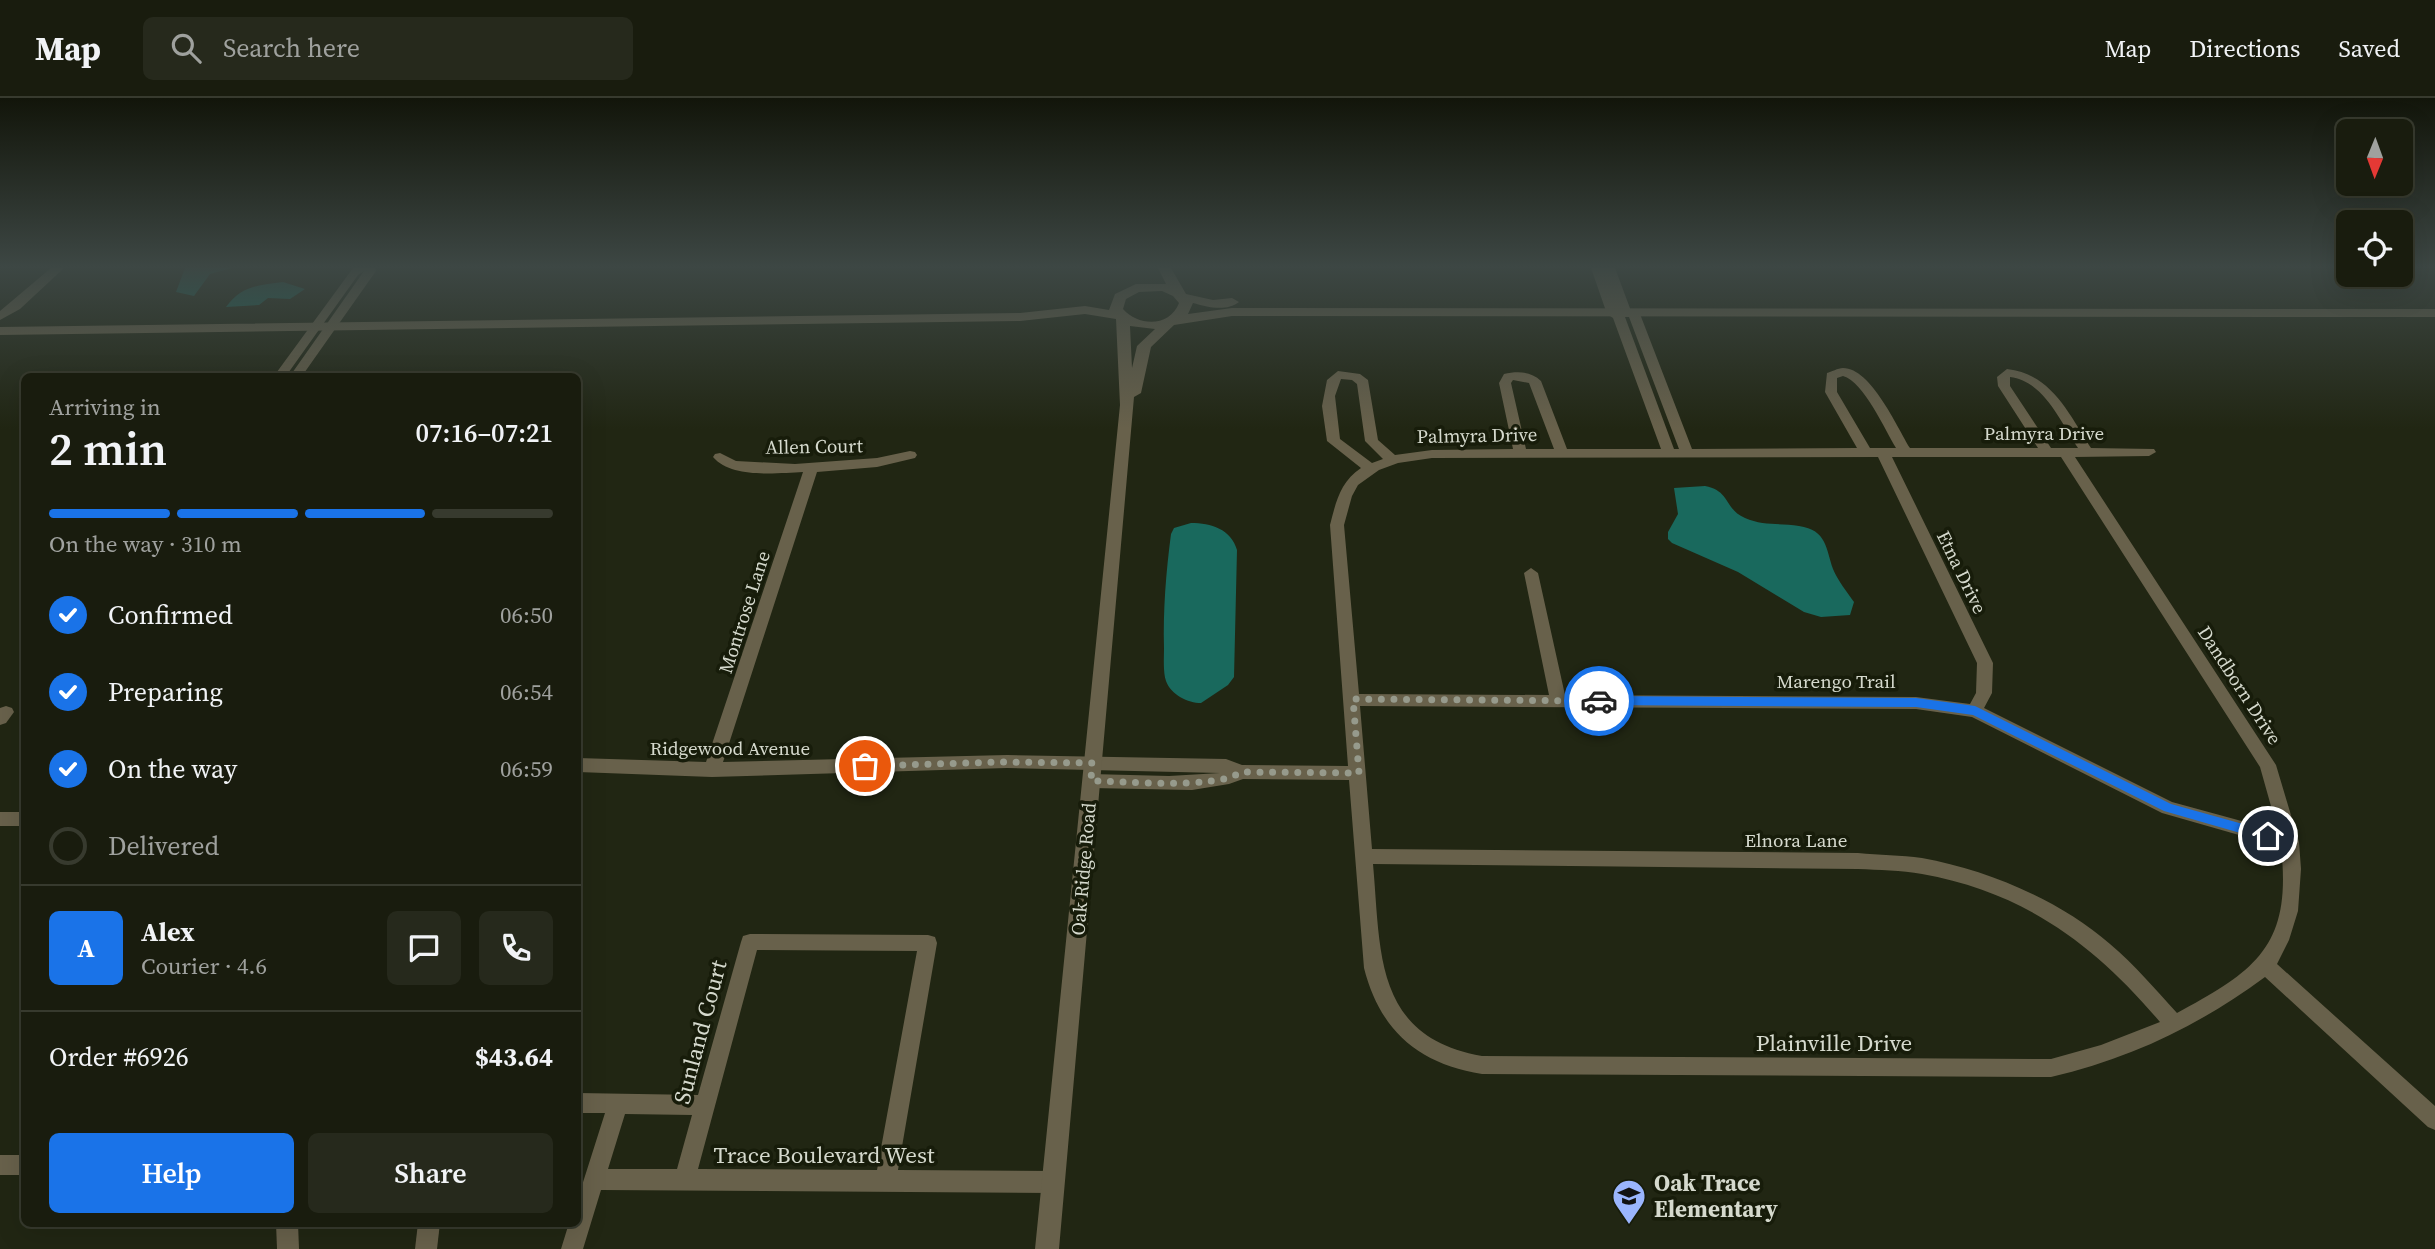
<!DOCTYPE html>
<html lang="en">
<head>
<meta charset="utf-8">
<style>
  body { margin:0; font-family:"Source Serif 4",serif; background:#26291c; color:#f1f3f6; height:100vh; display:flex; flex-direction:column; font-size:26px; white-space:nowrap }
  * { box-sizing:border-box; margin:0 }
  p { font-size:23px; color:#9fa19e }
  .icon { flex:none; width:38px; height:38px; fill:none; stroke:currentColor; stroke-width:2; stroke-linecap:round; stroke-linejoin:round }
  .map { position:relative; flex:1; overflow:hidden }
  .sheet { position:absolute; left:21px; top:275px; width:560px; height:854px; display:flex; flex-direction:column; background:#191c0e; border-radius:10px; box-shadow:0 7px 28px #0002,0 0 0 2px #373a2e }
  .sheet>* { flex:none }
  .needle { width:46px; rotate:181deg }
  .controls { position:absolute; left:2336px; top:21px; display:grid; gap:14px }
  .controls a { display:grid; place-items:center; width:77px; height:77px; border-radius:10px; background:#191c0e; box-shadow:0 7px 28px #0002,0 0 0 2px #373a2e; font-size:35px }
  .pin { position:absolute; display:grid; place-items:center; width:60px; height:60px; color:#fff; margin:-30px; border:4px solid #fff; border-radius:50%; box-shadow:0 2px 7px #0007 }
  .courier { position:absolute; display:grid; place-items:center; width:70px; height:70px; margin:-35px; border:5px solid #1a73e8; border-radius:50%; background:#fff; color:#222; box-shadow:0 2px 9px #0007 }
  .head em { font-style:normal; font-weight:600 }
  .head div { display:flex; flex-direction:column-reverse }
  .head { display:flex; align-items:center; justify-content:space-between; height:119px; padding:0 28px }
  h1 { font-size:46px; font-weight:600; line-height:52px }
  .bar { display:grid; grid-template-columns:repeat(4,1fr); gap:10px 7px; align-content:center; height:84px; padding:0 28px }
  .bar i { height:9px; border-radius:5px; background:#373a2e }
  .bar .on { background:#1a73e8 }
  .bar p { grid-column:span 4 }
  .line { display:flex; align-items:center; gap:18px; padding:0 28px; border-top:2px solid #373a2e }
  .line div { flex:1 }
  .round { display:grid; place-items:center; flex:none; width:74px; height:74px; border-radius:10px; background:#26291c }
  ol { padding:0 28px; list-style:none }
  li { display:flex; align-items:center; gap:21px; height:77px }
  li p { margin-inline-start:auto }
  li .icon { padding:7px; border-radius:50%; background:#1a73e8; color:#fff; stroke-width:4 }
  li:last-child { color:#9fa19e }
  li i { width:38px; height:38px; border:4px solid #373a2e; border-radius:50% }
  .action { display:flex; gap:14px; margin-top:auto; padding:14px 28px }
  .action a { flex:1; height:80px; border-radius:10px; background:#1a73e8; color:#fff; font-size:28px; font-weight:600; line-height:80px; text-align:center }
  .action a+a { background:#26291c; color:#f1f3f6 }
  header { display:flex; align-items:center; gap:42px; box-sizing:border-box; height:98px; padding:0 35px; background:#191c0e; border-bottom:2px solid #373a2e }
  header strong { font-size:33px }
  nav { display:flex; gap:38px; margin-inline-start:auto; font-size:24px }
  .search { width:490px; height:63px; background:#26291c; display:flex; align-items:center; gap:18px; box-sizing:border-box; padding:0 24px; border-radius:10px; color:#9fa19e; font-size:26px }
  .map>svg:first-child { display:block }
</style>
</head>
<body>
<header>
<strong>Map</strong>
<div class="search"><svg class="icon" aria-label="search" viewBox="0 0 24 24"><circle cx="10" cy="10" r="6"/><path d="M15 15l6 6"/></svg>Search here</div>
<nav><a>Map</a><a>Directions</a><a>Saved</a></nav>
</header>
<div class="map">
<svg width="2435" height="1151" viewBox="0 0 2435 1151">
  <rect width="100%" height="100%" fill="#212613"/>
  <g fill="#19695d">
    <polygon points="185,170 232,170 210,176 194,198 176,194"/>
    <path d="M 283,184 L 305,191 L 290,201 L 268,200 L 259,207 L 226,209 C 241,188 258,187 283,184 Z"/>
    <path d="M 1705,388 C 1731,393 1724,411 1745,420 C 1763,428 1781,425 1799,428 C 1827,432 1826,451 1833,471 C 1838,483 1847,494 1854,504 L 1850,517 L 1821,519 L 1804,514 L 1738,474 L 1672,445 L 1668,441 L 1668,434 L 1678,416 L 1674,390 Z"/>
    <path d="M 1191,425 C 1211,425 1231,431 1237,452 L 1234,579 L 1228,587 L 1201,605 C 1188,605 1171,597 1166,583 C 1163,574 1164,560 1164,550 C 1163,512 1166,474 1171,436 L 1174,430 Z"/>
  </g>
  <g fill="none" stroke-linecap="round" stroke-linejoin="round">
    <g fill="#68614b" fill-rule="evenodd">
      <polygon points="51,170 64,170 20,211 0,222 0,213"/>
      <polygon points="353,170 375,170 376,173 302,278 290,278 364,173 358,177 286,278 274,278"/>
      <path d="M 1591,170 L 1603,170 L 1619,213 L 1603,170 L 1615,170 L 1631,213 L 1640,216 L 1692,351 L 1857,350 L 1825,294 L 1827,275 C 1831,274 1838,270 1843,270 C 1871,270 1897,329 1910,350 L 2038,350 L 1998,288 L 1997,279 L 2007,271 C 2052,276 2069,316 2091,350 L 2154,351 L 2156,354 L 2149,358 L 2075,359 L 2276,667 L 2299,744 L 2301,771 L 2298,813 L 2289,842 L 2277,866 L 2435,1008 L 2435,1032 L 2428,1029 L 2265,879 C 2198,928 2132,960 2051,979 L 1482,976 C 1419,966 1380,933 1364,870 L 1349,682 L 1243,681 L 1229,686 L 1192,692 L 1091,690 L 1085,688 L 1083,683 L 1085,678 L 1091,676 L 1169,678 L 1220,675 L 1007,670 L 712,679 L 578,674 L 578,660 L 706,664 L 803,374 C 777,375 732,381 713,359 L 715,356 L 720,355 L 736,363 L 795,366 L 877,360 L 910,353 L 915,354 L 917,357 L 915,360 L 877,369 L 817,374 L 723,664 L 1007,657 L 1226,661 L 1242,667 L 1348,668 L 1330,427 C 1336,404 1340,384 1361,370 L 1327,343 L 1322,308 L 1327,282 L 1338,273 L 1360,276 L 1368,282 L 1378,342 L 1395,357 L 1432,352 L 1513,351 L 1499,285 L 1504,276 C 1517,273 1531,273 1541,283 L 1567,351 L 1661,351 L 1613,220 L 1607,216 ZM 1625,219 L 1629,219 L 1679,351 L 1674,351 ZM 1843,278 C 1864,284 1885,332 1896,350 L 1870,350 L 1837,294 L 1837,280 ZM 2010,279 C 2044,283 2061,325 2078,350 L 2051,350 L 2010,288 ZM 1341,281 L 1352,282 L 1357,286 L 1365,343 L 1383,361 L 1372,365 L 1340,341 L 1335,298 ZM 1513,282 L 1529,285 L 1554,351 L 1526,351 L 1511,285 ZM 1878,359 L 1977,565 L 1976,595 L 1970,606 L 1916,599 L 1565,597 L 1538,475 L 1531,470 L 1524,475 L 1549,597 L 1359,596 L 1344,427 L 1352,398 L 1358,387 L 1379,372 L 1398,365 L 1432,360 ZM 1892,359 L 2061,359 L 2260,669 L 2278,733 L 2172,704 L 1984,610 L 1992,595 L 1993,565 ZM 1360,608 L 1916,611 L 1972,619 L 2162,715 L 2281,749 C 2292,847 2257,872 2177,915 C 2155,891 2135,867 2110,846 C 2059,802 1988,772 1922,760 C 1901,757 1879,757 1858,755 L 1372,751 ZM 1373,766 L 1858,771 C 1879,772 1901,772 1922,776 C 2024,794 2095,847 2160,924 L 2101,947 L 2051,961 L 1482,958 C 1373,939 1381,853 1373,766 Z"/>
      <polygon points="6,608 12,610 14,614 6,625 0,627 0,610"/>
      <rect x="0" y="714" width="24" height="14"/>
      <path d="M 750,836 L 928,837 L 935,839 L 937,845 L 898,1072 L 1053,1073 L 1060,1077 L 1064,1084 L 1060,1091 L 1053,1095 L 601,1092 L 583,1151 L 561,1151 L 569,1125 L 578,1125 L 578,1100 L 605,1015 L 578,1015 L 578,995 L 698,997 L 741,844 L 743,838 ZM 757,852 L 917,853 L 877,1072 L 698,1071 ZM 625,1016 L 692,1017 L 677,1071 L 608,1071 Z"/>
      <rect x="0" y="1057" width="24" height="20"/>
      <polygon points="276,1125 298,1125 299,1151 277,1151"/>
      <polygon points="418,1125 440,1125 437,1151 415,1151"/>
    </g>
    <path fill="#68614b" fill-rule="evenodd" d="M 1158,170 L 1171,170 L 1186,196 L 1213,202 L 1232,200 L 1239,204 C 1226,214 1207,209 1193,205 L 1188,216 L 1232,210 L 2435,211 L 2435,219 L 1232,218 L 1174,227 L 1151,249 L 1141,295 L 1134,299 L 1059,1151 L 1035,1151 L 1120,307 L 1116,221 L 1085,216 L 1020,223 L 0,237 L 0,229 L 1020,215 L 1085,208 L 1109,212 L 1115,196 L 1136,186 L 1166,186 ZM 1162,193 L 1173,198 L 1179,205 C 1170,229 1139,229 1123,211 L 1126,201 L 1139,194 ZM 1130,228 L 1155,231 L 1137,248 L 1132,270 Z"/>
  </g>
  <linearGradient id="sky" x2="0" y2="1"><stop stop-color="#12150a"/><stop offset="0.51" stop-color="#3d4744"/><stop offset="1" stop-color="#3d4744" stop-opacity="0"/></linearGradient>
  <rect width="2435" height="331" fill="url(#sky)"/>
  <polygon fill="#1a73e8" points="1599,598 1916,600 1975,608 2171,706 2268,733 2274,738 2268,743 2164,713 1973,617 1916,609 1599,607 1593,603"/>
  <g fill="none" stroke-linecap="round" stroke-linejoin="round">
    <path stroke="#969a8c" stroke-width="7" stroke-dasharray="0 12.6" d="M 865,668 L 1001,664 L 1092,665 L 1091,683 C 1125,683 1216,692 1241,674 L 1359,675 L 1353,601 L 1599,603"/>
  </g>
  <defs>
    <symbol id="school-pin" viewBox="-11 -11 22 30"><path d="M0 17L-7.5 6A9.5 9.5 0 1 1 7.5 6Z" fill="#9ab5fd" stroke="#171c0a"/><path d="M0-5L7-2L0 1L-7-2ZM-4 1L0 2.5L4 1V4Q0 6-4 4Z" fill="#111"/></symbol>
  </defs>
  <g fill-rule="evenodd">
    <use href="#school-pin" x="1610" y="1079" width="38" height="52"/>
  </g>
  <g text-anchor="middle" stroke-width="7" stroke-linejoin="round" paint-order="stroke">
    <g font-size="19" fill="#d5d9cd" stroke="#171c0a">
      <text x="2044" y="342">Palmyra Drive</text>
      <text transform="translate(1477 337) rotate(-1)" y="7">Palmyra Drive</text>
      <text transform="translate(814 348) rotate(-1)" y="7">Allen Court</text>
      <text transform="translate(1962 474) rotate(64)" y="7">Etna Drive</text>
      <text transform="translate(744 514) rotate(-72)" y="7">Montrose Lane</text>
      <text x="1836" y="590">Marengo Trail</text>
      <text transform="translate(2240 587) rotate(57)" y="7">Dandborn Drive</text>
      <text x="730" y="657">Ridgewood Avenue</text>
      <text x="1796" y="749">Elnora Lane</text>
      <text transform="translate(1083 771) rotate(-85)" y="7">Oak Ridge Road</text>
    </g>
    <g font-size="23" fill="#d5d9cd" stroke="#171c0a">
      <text transform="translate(700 934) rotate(-75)" y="8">Sunland Court</text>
      <text x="1834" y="953">Plainville Drive</text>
      <text x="824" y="1065">Trace Boulevard West</text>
    </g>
    <g font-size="23" font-weight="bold" fill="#d5d9cd" stroke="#171c0a" text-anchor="start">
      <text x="1654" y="1093">Oak Trace<tspan x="1654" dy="26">Elementary</tspan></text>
    </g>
  </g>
</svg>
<div class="controls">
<a><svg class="needle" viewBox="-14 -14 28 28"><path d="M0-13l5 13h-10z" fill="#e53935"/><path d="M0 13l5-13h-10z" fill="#9fa19e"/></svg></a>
<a><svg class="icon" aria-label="locate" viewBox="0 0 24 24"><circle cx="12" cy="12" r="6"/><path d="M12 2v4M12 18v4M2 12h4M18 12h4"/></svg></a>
</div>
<div class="pin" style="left:865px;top:668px;background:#ea580c"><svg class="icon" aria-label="bag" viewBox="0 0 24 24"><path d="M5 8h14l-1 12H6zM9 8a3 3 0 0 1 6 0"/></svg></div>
<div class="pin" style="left:2268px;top:738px;background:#1f2937"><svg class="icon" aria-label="home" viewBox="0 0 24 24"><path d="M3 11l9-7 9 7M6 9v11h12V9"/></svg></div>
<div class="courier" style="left:1599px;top:603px"><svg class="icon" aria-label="car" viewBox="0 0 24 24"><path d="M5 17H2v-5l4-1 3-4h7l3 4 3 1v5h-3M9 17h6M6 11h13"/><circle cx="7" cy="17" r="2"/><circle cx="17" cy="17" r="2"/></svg></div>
<section class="sheet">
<div class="head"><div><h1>2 min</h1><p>Arriving in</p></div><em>07:16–07:21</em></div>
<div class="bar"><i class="on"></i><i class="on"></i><i class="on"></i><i></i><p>On the way · 310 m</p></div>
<ol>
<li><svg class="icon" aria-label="check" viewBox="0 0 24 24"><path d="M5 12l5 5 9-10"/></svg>Confirmed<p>06:50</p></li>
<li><svg class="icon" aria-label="check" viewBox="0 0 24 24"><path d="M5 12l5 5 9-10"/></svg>Preparing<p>06:54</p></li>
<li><svg class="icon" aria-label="check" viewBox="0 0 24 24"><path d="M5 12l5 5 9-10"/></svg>On the way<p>06:59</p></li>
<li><i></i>Delivered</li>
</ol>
<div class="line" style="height:126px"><b class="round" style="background:#1a73e8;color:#fff">A</b><div><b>Alex</b><p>Courier · 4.6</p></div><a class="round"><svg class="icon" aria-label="chat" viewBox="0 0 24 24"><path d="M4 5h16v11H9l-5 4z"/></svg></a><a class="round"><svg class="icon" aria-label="phone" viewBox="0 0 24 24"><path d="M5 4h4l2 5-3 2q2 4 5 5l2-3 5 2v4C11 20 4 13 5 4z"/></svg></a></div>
<div class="line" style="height:91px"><div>Order #6926</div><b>$43.64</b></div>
<div class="action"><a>Help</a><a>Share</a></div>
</section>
</div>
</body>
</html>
